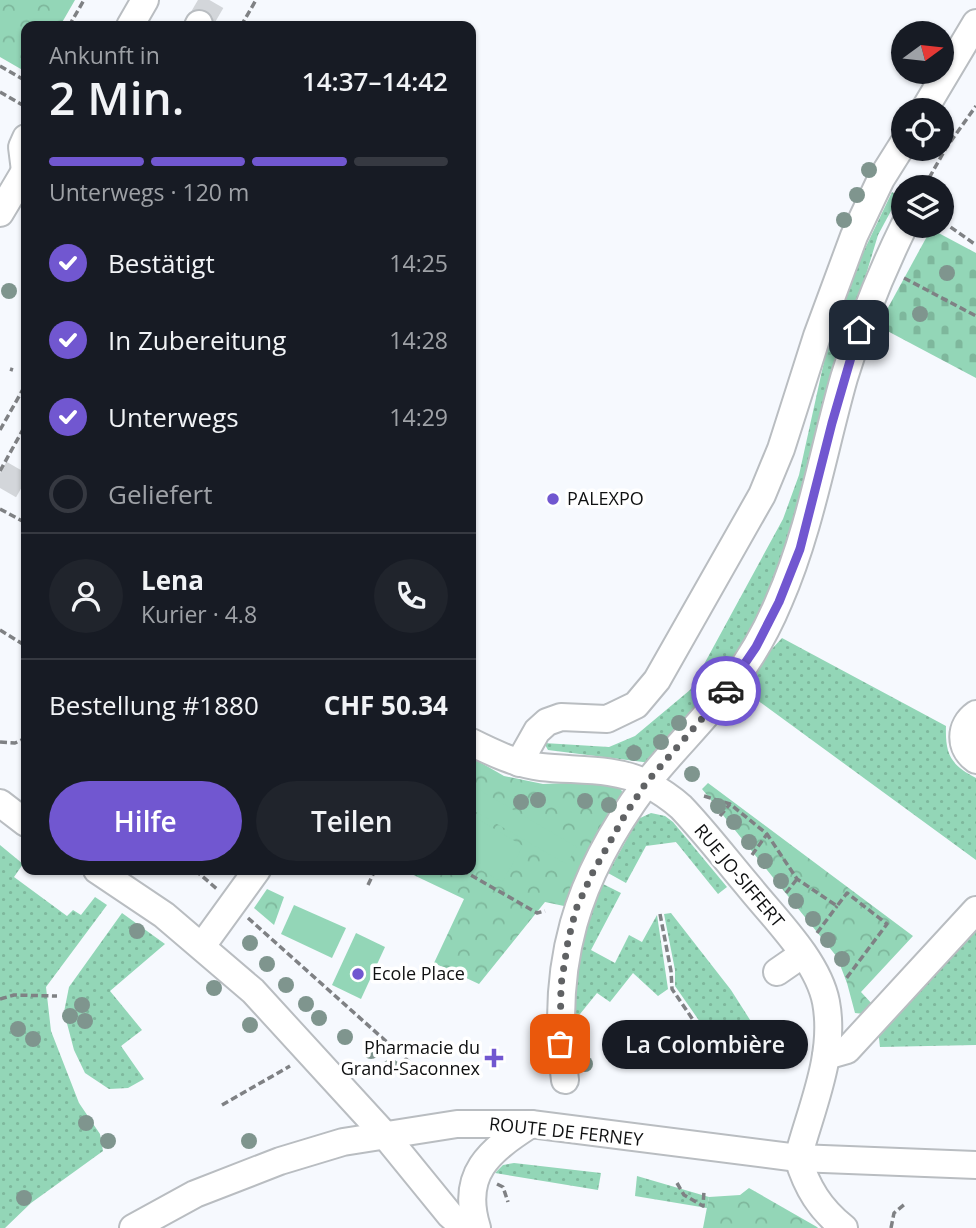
<!DOCTYPE html>
<html lang="de">
<head>
<meta charset="utf-8">
<style>
  body { margin:0; font-family:"Open Sans",sans-serif; background:#20242c; color:#f1f3f6; height:100vh; display:flex; flex-direction:column; font-size:26px; white-space:nowrap }
  * { box-sizing:border-box; margin:0 }
  p { font-size:23px; color:#9ea1a6 }
  .icon { flex:none; width:38px; height:38px; fill:none; stroke:currentColor; stroke-width:2; stroke-linecap:round; stroke-linejoin:round }
  .map { position:relative; flex:1; overflow:hidden }
  .side { position:absolute; left:21px; top:21px; width:455px; height:854px; display:flex; flex-direction:column; background:#171b24; border-radius:14px; box-shadow:0 2px 5px #0004 }
  .side>* { flex:none }
  .needle { width:46px; rotate:75deg }
  .buttons { position:absolute; left:891px; top:21px; display:grid; gap:14px }
  .buttons a { display:grid; place-items:center; width:63px; height:63px; border-radius:50%; background:#171b24; box-shadow:0 2px 5px #0004; font-size:35px }
  .pin { position:absolute; display:grid; place-items:center; width:60px; height:60px; color:#fff; margin:-30px; border-radius:14px; box-shadow:0 4px 10px #0006 }
  .courier { position:absolute; display:grid; place-items:center; width:70px; height:70px; margin:-35px; border:5px solid #7157d0; border-radius:50%; background:#fff; color:#222; box-shadow:0 2px 9px #0007 }
  .bubble { position:absolute; height:49px; border-radius:24px; background:#171b24; box-shadow:0 2px 5px #0004; font-size:23px; font-weight:600; line-height:49px; text-align:center }
  .head em { font-style:normal; font-weight:600 }
  .head div { display:flex; flex-direction:column-reverse }
  .head { display:flex; align-items:center; justify-content:space-between; height:119px; padding:0 28px }
  h1 { font-size:46px; font-weight:600; line-height:52px }
  .bar { display:grid; grid-template-columns:repeat(4,1fr); gap:10px 7px; align-content:center; height:84px; padding:0 28px }
  .bar i { height:9px; border-radius:5px; background:#363941 }
  .bar .active { background:#7157d0 }
  .bar p { grid-column:span 4 }
  .line { display:flex; align-items:center; gap:18px; padding:0 28px; border-top:2px solid #363941 }
  .line div { flex:1 }
  .round { display:grid; place-items:center; flex:none; width:74px; height:74px; border-radius:37px; background:#20242c }
  ol { padding:0 28px; list-style:none }
  li { display:flex; align-items:center; gap:21px; height:77px }
  li p { margin-inline-start:auto }
  li .icon { padding:7px; border-radius:50%; background:#7157d0; color:#fff; stroke-width:4 }
  li:last-child { color:#9ea1a6 }
  li i { width:38px; height:38px; border:4px solid #363941; border-radius:50% }
  .primary-button { display:flex; gap:14px; margin-top:auto; padding:14px 28px }
  .primary-button a { flex:1; height:80px; border-radius:42px; background:#7157d0; color:#fff; font-size:28px; font-weight:600; line-height:80px; text-align:center }
  .primary-button a+a { background:#20242c; color:#f1f3f6 }
  .map>svg:first-child { display:block }
</style>
</head>
<body>
<div class="map">
<svg width="976" height="1228" viewBox="0 0 976 1228">
  <defs>
    <pattern id="grass-dots" width="8" height="8" patternUnits="userSpaceOnUse" patternTransform="scale(1.75)"><rect width="8" height="8" fill="#93d6b7"/><path d="M2 2h.1M6 6h.1" fill="none" stroke="#7eb79c" stroke-width="1.8" stroke-linecap="round"/></pattern>
    <pattern id="cemetery-stones" width="16" height="16" patternUnits="userSpaceOnUse" patternTransform="scale(1.75)"><rect width="16" height="16" fill="#93d6b7"/><path d="M2 7V4a2 2 0 0 1 4 0v3zM10 15v-3a2 2 0 0 1 4 0v3z" fill="#7eb79c"/></pattern>
    <pattern id="park-crowns" width="20" height="18" patternUnits="userSpaceOnUse" patternTransform="scale(1.75)"><rect width="20" height="18" fill="#93d6b7"/><path d="M2 6a3 3 0 1 1 6 0M12 15a3 3 0 1 1 6 0" fill="none" stroke="#7eb79c"/></pattern>
  </defs>
  <rect width="100%" height="100%" fill="#f6f9fe"/>
  <g fill="url(#grass-dots)">
    <polygon points="892,192 899,196 878,235 844,348 788,556 754,633 707,697 651,763 548,750 544,743 609,747 635,736 690,690 783,519 799,475 829,339 848,284"/>
    <path d="M 782,638 L 946,726 C 945,755 951,765 976,778 L 976,860 L 738,686 Z"/>
    <polygon points="651,813 665,816 673,822 727,887 718,894 676,842 646,846 626,883 608,873 638,819"/>
    <polygon points="0,845 23,864 14,877 67,916 73,910 81,915 95,897 107,905 46,987 51,1031 79,1103 100,1134 103,1151 31,1203 5,1228 0,1228"/>
    <polygon points="603,884 621,893 591,950 615,963 629,935 642,942 657,915 668,989 658,996 633,973 610,1002 597,993 576,1019 570,1014 574,960 587,919"/>
    <polygon points="122,913 165,944 110,991 142,1030 121,1046 144,1079 128,1088 109,1089 85,1073 74,1050 64,1012 69,987"/>
    <polygon points="671,913 731,990 759,1034 747,1058 705,1036 707,1032 675,986 675,970 664,914"/>
    <polygon points="976,927 976,1045 880,1047 878,1030"/>
    <polygon points="514,1163 601,1173 598,1190 495,1173 503,1165"/>
    <polygon points="637,1176 709,1197 707,1208 635,1196"/>
  </g>
  <polygon fill="url(#cemetery-stones)" points="931,229 976,253 976,378 878,326"/>
  <g fill="url(#park-crowns)">
    <polygon points="0,0 75,0 60,26 26,26 26,72 0,57"/>
    <polygon points="471,757 504,776 543,784 590,782 620,788 623,793 564,906 545,902 479,984 434,963 464,899 403,870 471,870"/>
    <polygon points="708,783 913,936 861,992 873,1005 864,1014 855,1013 847,983 837,957 702,789"/>
    <polygon points="267,889 284,897 274,925 254,908"/>
    <polygon points="749,1188 817,1227 818,1228 703,1228 709,1197 740,1195"/>
  </g>
  <g fill="#93d6b7">
    <polygon points="471,785 577,847 566,864 471,809"/>
    <polygon points="471,815 523,846 502,882 471,864"/>
    <polygon points="294,905 346,928 332,958 281,934"/>
    <polygon points="356,933 385,947 361,999 332,985"/>
  </g>
  <g fill="none" stroke-linecap="round" stroke-linejoin="round">
    <g stroke="#d3d6da" stroke-width="26" stroke-dasharray="26 13" stroke-linecap="butt">
      <polyline points="199,24 213,0"/>
      <polyline points="0,473 26,488"/>
    </g>
    <defs>
      <g id="minor">
        <polyline points="130,26 145,0"/>
        <polyline points="198,26 199,24"/>
        <polyline points="924,110 976,23"/>
        <polyline points="25,171 22,147 26,138"/>
        <polyline points="0,213 25,171"/>
        <path d="M 976,714 C 959,726 959,748 976,760"/>
        <path d="M 471,742 C 493,753 516,764 541,767 C 576,771 613,767 646,783 C 657,789 671,798 681,807 C 705,832 727,861 750,888 C 776,920 818,961 826,1002 C 836,1055 811,1108 798,1158"/>
        <polyline points="519,763 537,731 547,722 561,717 607,719 636,705 657,680 762,495 781,449 817,336 854,236 881,179 903,144"/>
        <polyline points="0,803 26,823"/>
        <polyline points="97,870 164,915 253,991 384,1134 450,1215 465,1228"/>
        <polyline points="202,946 257,870"/>
        <polyline points="777,972 803,954"/>
        <polyline points="826,1056 847,1050 976,910"/>
        <path d="M 565,1080 C 550,964 576,878 646,784 C 673,749 706,719 732,683 C 751,658 767,630 779,601 C 810,530 823,452 844,378 C 860,325 880,275 904,226"/>
        <path d="M 798,1158 C 807,1188 820,1209 844,1228"/>
        <polyline points="133,1228 195,1194 280,1161 343,1142 457,1124 531,1124 798,1158 976,1165"/>
        <path d="M 477,1228 C 460,1174 489,1151 531,1124"/>
      </g>
    </defs>
    <use href="#minor" stroke="#b9bdc1" stroke-width="30"/>
    <g stroke="#7f8184" stroke-width="3.5" stroke-dasharray="7 3.5" stroke-linecap="butt">
      <polyline points="69,26 84,0"/>
      <polyline points="241,26 256,0"/>
      <polyline points="0,66 26,81"/>
      <polyline points="23,85 26,89"/>
      <polyline points="0,92 26,107"/>
      <polyline points="924,187 946,148 976,106"/>
      <polyline points="942,221 976,245"/>
      <polyline points="904,278 976,316"/>
      <polyline points="10,369 13,370"/>
      <polyline points="0,430 26,384"/>
      <polyline points="0,471 26,424"/>
      <polyline points="0,509 26,523"/>
      <polyline points="0,630 26,646"/>
      <polyline points="0,742 15,743 26,738"/>
      <polyline points="704,796 730,804 767,834 797,879 837,906 847,893 887,924 845,980"/>
      <polyline points="720,816 730,804"/>
      <polyline points="752,855 767,834"/>
      <polyline points="195,870 217,889"/>
      <polyline points="462,870 537,913 545,911"/>
      <polyline points="368,885 375,870"/>
      <polyline points="786,893 797,879"/>
      <polyline points="660,914 671,971 672,989 700,1030"/>
      <polyline points="248,918 426,1077"/>
      <polyline points="817,933 837,906"/>
      <polyline points="0,999 14,995 57,996"/>
      <polyline points="222,1105 290,1066"/>
      <polyline points="677,1183 684,1195 703,1206 704,1191"/>
      <polyline points="497,1184 503,1187 508,1202"/>
      <polyline points="891,1228 894,1213 905,1204"/>
    </g>
    <use href="#minor" stroke="#fff" stroke-width="26"/>
  </g>
  <g fill="#7f958e">
    <circle cx="869" cy="170" r="8"/>
    <circle cx="857" cy="195" r="8"/>
    <circle cx="844" cy="220" r="8"/>
    <circle cx="947" cy="273" r="8"/>
    <circle cx="9" cy="291" r="8"/>
    <circle cx="920" cy="314" r="8"/>
    <circle cx="744" cy="691" r="8"/>
    <circle cx="679" cy="723" r="8"/>
    <circle cx="661" cy="742" r="8"/>
    <circle cx="634" cy="753" r="8"/>
    <circle cx="692" cy="774" r="8"/>
    <circle cx="538" cy="800" r="8"/>
    <circle cx="585" cy="801" r="8"/>
    <circle cx="521" cy="802" r="8"/>
    <circle cx="609" cy="805" r="8"/>
    <circle cx="718" cy="806" r="8"/>
    <circle cx="734" cy="822" r="8"/>
    <circle cx="749" cy="842" r="8"/>
    <circle cx="765" cy="861" r="8"/>
    <circle cx="781" cy="881" r="8"/>
    <circle cx="796" cy="901" r="8"/>
    <circle cx="813" cy="919" r="8"/>
    <circle cx="137" cy="931" r="8"/>
    <circle cx="828" cy="940" r="8"/>
    <circle cx="250" cy="943" r="8"/>
    <circle cx="842" cy="959" r="8"/>
    <circle cx="267" cy="964" r="8"/>
    <circle cx="286" cy="985" r="8"/>
    <circle cx="214" cy="988" r="8"/>
    <circle cx="306" cy="1004" r="8"/>
    <circle cx="82" cy="1005" r="8"/>
    <circle cx="70" cy="1016" r="8"/>
    <circle cx="319" cy="1018" r="8"/>
    <circle cx="85" cy="1021" r="8"/>
    <circle cx="250" cy="1025" r="8"/>
    <circle cx="18" cy="1029" r="8"/>
    <circle cx="345" cy="1037" r="8"/>
    <circle cx="33" cy="1039" r="8"/>
    <circle cx="371" cy="1051" r="8"/>
    <circle cx="585" cy="1064" r="8"/>
    <circle cx="391" cy="1067" r="8"/>
    <circle cx="86" cy="1123" r="8"/>
    <circle cx="108" cy="1141" r="8"/>
    <circle cx="249" cy="1141" r="8"/>
    <circle cx="24" cy="1198" r="8"/>
  </g>
  <g fill="none" stroke-linecap="round" stroke-linejoin="round">
    <polyline stroke="#606264" stroke-width="7" stroke-dasharray="0 12.6" points="560,1044 561,985 568,941 576,909 592,874 625,815 646,783 726,691"/>
    <polyline stroke="#7157d0" stroke-width="9" points="726,691 756,647 779,602 800,549 832,423 859,330"/>
  </g>
  <g fill="#7157d0" stroke="#fff" stroke-width="2.5">
    <circle cx="553" cy="499" r="7"/>
    <circle cx="358" cy="974" r="7"/>
    <path d="M490.5 1047.5h7v7h7v7h-7v7h-7v-7h-7v-7h7z"/>
  </g>
  <g text-anchor="middle" stroke-width="7" stroke-linejoin="round" paint-order="stroke">
    <g font-size="18" fill="#0f1011" stroke="#fff" text-anchor="start">
      <text x="567" y="505">PALEXPO</text>
      <text x="372" y="980">Ecole Place</text>
      <text x="480" y="1054" text-anchor="end">Pharmacie du<tspan x="480" dy="21">Grand-Saconnex</tspan></text>
    </g>
    <g font-size="18" fill="#0f1011" stroke="#fff">
      <text transform="translate(739 876) rotate(50)" y="6">RUE JO-SIFFERT</text>
      <text transform="translate(566 1132) rotate(6)" y="6">ROUTE DE FERNEY</text>
    </g>
  </g>
</svg>
<div class="buttons">
<a><svg class="needle" viewBox="-14 -14 28 28"><path d="M0-13l5 13h-10z" fill="#e53935"/><path d="M0 13l5-13h-10z" fill="#9ea1a6"/></svg></a>
<a><svg class="icon" aria-label="locate" viewBox="0 0 24 24"><circle cx="12" cy="12" r="6"/><path d="M12 2v4M12 18v4M2 12h4M18 12h4"/></svg></a>
<a><svg class="icon" aria-label="layers" viewBox="0 0 24 24"><path d="M12 4l9 5-9 5-9-5zM3 14l9 5 9-5"/></svg></a>
</div>
<div class="pin" style="left:560px;top:1044px;background:#ea580c"><svg class="icon" aria-label="bag" viewBox="0 0 24 24"><path d="M5 8h14l-1 12H6zM9 8a3 3 0 0 1 6 0"/></svg></div>
<div class="pin" style="left:859px;top:330px;background:#1f2937"><svg class="icon" aria-label="home" viewBox="0 0 24 24"><path d="M3 11l9-7 9 7M6 9v11h12V9"/></svg></div>
<div class="courier" style="left:726px;top:691px"><svg class="icon" aria-label="car" viewBox="0 0 24 24"><path d="M5 17H2v-5l4-1 3-4h7l3 4 3 1v5h-3M9 17h6M6 11h13"/><circle cx="7" cy="17" r="2"/><circle cx="17" cy="17" r="2"/></svg></div>
<div class="bubble" style="left:602px;top:1020px;width:206px">La Colombière</div>
<section class="side">
<div class="head"><div><h1>2 Min.</h1><p>Ankunft in</p></div><em>14:37–14:42</em></div>
<div class="bar"><i class="active"></i><i class="active"></i><i class="active"></i><i></i><p>Unterwegs · 120 m</p></div>
<ol>
<li><svg class="icon" aria-label="check" viewBox="0 0 24 24"><path d="M5 12l5 5 9-10"/></svg>Bestätigt<p>14:25</p></li>
<li><svg class="icon" aria-label="check" viewBox="0 0 24 24"><path d="M5 12l5 5 9-10"/></svg>In Zubereitung<p>14:28</p></li>
<li><svg class="icon" aria-label="check" viewBox="0 0 24 24"><path d="M5 12l5 5 9-10"/></svg>Unterwegs<p>14:29</p></li>
<li><i></i>Geliefert</li>
</ol>
<div class="line" style="height:126px"><a class="round"><svg class="icon" aria-label="person" viewBox="0 0 24 24"><circle cx="12" cy="8" r="4"/><path d="M4 21q1-7 8-7t8 7"/></svg></a><div><b>Lena</b><p>Kurier · 4.8</p></div><a class="round"><svg class="icon" aria-label="phone" viewBox="0 0 24 24"><path d="M5 4h4l2 5-3 2q2 4 5 5l2-3 5 2v4C11 20 4 13 5 4z"/></svg></a></div>
<div class="line" style="height:91px"><div>Bestellung #1880</div><b>CHF 50.34</b></div>
<div class="primary-button"><a>Hilfe</a><a>Teilen</a></div>
</section>
</div>
</body>
</html>
